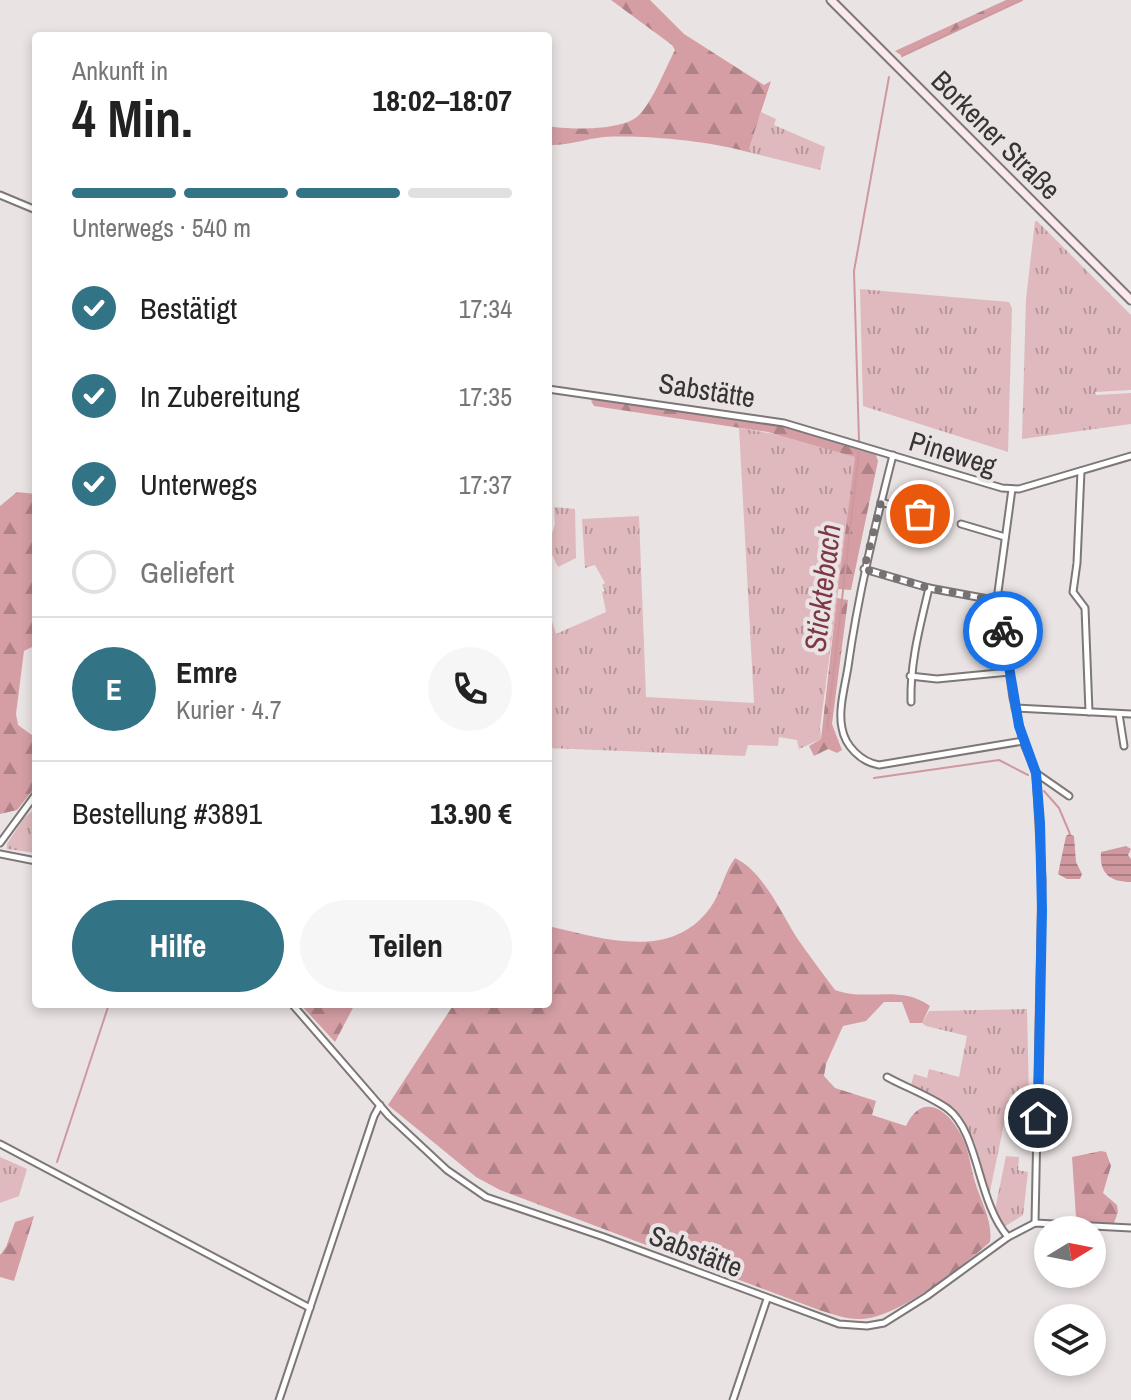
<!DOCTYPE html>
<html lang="de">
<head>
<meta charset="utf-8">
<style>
  body { margin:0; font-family:"Archivo Narrow",sans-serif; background:#f6f6f6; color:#222; height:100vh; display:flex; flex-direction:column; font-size:30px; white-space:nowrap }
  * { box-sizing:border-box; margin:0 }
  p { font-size:26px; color:#767676 }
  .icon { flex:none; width:44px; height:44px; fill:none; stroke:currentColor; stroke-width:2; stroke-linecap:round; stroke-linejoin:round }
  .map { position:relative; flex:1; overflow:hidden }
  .details { position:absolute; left:32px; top:32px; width:520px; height:976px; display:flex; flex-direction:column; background:#fff; border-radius:8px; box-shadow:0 4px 12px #0003 }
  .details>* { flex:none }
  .needle { width:52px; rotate:80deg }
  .fabs { position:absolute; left:1034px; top:1216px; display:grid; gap:16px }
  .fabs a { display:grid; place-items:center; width:72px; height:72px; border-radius:50%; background:#fff; box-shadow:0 4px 12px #0003; font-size:40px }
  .pin { position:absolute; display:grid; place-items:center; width:68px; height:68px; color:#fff; margin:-34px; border:4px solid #fff; border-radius:50%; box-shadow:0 2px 8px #0007 }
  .courier { position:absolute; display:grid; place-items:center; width:80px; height:80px; margin:-40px; border:6px solid #1a73e8; border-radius:50%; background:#fff; color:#222; box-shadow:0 2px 10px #0007 }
  .summary em { font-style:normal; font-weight:700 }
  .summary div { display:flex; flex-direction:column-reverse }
  .summary { display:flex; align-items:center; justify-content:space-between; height:136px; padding:0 40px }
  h1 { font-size:52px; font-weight:700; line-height:60px }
  .bar { display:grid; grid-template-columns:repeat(4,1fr); gap:12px 8px; align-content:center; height:96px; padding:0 40px }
  .bar i { height:10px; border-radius:6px; background:#e0e0e0 }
  .bar .current { background:#327386 }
  .bar p { grid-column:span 4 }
  .line { display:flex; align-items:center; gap:20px; padding:0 40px; border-top:2px solid #e0e0e0 }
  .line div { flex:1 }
  .round { display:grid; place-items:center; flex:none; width:84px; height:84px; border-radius:42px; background:#f6f6f6 }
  ol { padding:0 40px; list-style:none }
  li { display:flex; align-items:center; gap:24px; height:88px }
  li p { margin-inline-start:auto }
  li .icon { padding:8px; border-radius:50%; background:#327386; color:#fff; stroke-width:4 }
  li:last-child { color:#767676 }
  li i { width:44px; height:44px; border:4px solid #e0e0e0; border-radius:50% }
  .cta { display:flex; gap:16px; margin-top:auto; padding:16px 40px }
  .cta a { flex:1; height:92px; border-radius:48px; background:#327386; color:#fff; font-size:32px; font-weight:700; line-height:92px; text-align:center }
  .cta a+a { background:#f6f6f6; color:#222 }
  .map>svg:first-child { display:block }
</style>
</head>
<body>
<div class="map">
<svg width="1131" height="1400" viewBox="0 0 1131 1400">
  <defs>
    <pattern id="grass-tufts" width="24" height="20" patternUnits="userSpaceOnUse" patternTransform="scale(2)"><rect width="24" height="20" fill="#dfb9bd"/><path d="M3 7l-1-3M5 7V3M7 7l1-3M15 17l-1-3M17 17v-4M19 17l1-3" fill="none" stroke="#b6979a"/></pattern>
    <pattern id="forest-firs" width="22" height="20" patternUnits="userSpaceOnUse" patternTransform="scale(2)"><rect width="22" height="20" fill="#d59ea5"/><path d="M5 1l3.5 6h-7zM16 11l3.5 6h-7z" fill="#ae8287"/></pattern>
    <pattern id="water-rules" width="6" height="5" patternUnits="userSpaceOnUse" patternTransform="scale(2)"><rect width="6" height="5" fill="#cf989f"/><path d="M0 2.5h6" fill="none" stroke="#a97d82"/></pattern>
  </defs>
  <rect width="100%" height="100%" fill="#eae3e4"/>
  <g fill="url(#grass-tufts)">
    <polygon points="761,112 776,119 774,125 825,147 820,170 748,152"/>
    <polygon points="1035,221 1037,221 1131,315 1131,390 1095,392 1096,395 1131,393 1131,424 1022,439 1026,299"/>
    <polygon points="860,289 1009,302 1012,308 1008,452 863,406"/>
    <polygon points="739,428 786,436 856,457 820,728 821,739 799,749 797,740 779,737 778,746 748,745 745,756 548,748 548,608 556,634 606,612 602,592 605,591 602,585 605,583 595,565 585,568 582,519 639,516 646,697 754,703"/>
    <polygon points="554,507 575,509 576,558 558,567 548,546 555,524"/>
    <polygon points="36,808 36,853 7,849 7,844 24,818"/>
    <polygon points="1027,1009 1029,1097 1010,1095 989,1196 975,1143 961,1116 911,1085 914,1074 927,1078 929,1069 959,1077 967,1036 926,1026 922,1023 929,1011"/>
    <polygon points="1006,1156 1019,1157 1018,1170 1028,1172 1023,1215 1004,1227 996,1216 995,1210"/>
    <polygon points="0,1157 27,1169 19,1196 0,1203"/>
  </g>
  <g fill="url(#forest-firs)">
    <path d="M 611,0 L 650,0 L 684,34 L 764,85 L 771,81 L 748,152 C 708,141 645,135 604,137 C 584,139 568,146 548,145 L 548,126 C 568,130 624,131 639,115 C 653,101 665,69 675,50 L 672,45 Z"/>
    <polygon points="1006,0 1022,0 902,56 895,51"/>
    <polygon points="594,399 785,427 876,455 878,461 851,590 838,589 855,457 768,432 594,406 591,401"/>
    <polygon points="17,492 36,494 36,645 24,651 16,714 18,725 36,738 36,786 17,810 0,814 0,506"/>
    <polygon points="837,598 848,600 832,724 842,750 837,753 828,749 814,756 809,746 821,739"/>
    <path d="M 735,858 C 763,871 781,913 797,938 C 809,955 822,973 835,990 C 868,1002 900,984 930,1006 L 922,1023 L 910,1023 L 902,1002 L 884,1002 L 866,1021 L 843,1026 L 826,1064 L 824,1076 L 835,1088 L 876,1101 L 872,1115 L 906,1126 C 921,1093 946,1107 960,1133 C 969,1148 970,1165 975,1182 C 981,1202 993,1221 990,1242 C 962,1267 899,1317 862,1319 C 847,1320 833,1314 819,1310 L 500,1190 L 476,1177 L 388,1105 L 454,1004 L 548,1004 L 548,926 C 601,938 671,962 710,908 C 721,893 724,873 735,858 Z"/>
    <polygon points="300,1004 355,1004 335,1042"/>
    <polygon points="1101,1151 1106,1152 1111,1166 1103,1193 1117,1205 1118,1212 1114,1223 1081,1222 1076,1217 1072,1157"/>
    <polygon points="34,1216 14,1281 0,1277 0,1255 6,1247 15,1222"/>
  </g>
  <g fill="url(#water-rules)">
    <polygon points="1069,834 1074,836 1076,862 1082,874 1080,879 1067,879 1058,874 1066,836"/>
    <path d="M 1126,846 L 1131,849 L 1128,855 L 1131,859 L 1131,882 C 1111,882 1099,874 1101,852 Z"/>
  </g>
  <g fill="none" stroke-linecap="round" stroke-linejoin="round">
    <g stroke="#cf989f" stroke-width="2">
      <polyline points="902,56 1022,0"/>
      <polyline points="859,441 854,271 889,77"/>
      <polyline points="548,475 548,536"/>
      <polyline points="827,729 859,452"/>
      <polyline points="874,778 999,760 1028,775"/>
      <polyline points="1044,791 1059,808 1070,834"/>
      <polyline points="57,1162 109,1004"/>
    </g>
    <defs>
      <g id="street">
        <polyline points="0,195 36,210"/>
        <polyline points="548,389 784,423 1002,488 1019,489 1131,456"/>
        <path d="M 893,455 C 875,526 858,595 848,667 C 845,686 838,710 842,728 C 845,746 861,762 879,765 L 1023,741"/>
        <polyline points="1081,471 1077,563 1073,592 1085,608 1089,712"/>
        <polyline points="1012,489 998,592 1013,698 1023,741 1036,773 1069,796"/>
        <polyline points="881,502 920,514"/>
        <polyline points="961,524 1005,537"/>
        <polyline points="864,569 929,588 999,601"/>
        <polyline points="910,676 937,679 1009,672"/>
        <path d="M 911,702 C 910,662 920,626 929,588"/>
        <polyline points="1015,708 1131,714"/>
        <polyline points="1119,714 1124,746"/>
        <polyline points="0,843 36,794"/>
        <polyline points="0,854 36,861"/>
        <polyline points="292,1004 389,1116 447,1170 486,1197 604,1237 839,1324 867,1326 884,1323 927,1296 1008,1237 1035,1223 1131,1228"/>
        <path d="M 887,1077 C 907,1088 930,1096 948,1109 C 979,1133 977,1201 1008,1237"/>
        <polyline points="0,1144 310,1308"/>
        <polyline points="1035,1223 1042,880 1036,773"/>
        <polyline points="279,1400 374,1116 380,1105"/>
        <polyline points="733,1400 767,1299"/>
      </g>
      <polyline id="secondary" points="831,0 1131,300"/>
    </defs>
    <use href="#street" stroke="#7d7778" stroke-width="9"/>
    <use href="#secondary" stroke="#7d7778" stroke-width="11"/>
    <use href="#street" stroke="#fff" stroke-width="5"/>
    <use href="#secondary" stroke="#fce9ec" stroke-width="7"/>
  </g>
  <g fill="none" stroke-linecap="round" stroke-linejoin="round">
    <polyline stroke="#767172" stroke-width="8" stroke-dasharray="0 14.4" points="920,514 881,502 864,569 929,588 999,601 1003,631"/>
    <polyline stroke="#1a73e8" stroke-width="10" points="1003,631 1019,726 1036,773 1040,823 1042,910 1038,1118"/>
  </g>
  <g text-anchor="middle" stroke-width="8" stroke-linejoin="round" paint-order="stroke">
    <g font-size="28" fill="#373435" stroke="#eae3e4">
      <text transform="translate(996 135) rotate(45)" y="10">Borkener Straße</text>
      <text transform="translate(707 390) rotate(9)" y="10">Sabstätte</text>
      <text transform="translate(953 453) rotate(17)" y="10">Pineweg</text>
      <text transform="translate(696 1251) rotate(21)" y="10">Sabstätte</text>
    </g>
    <g font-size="30" font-style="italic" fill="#7d3845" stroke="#eae3e4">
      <text transform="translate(823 588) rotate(-83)" y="10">Sticktebach</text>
    </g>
  </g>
</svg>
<div class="fabs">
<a><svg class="needle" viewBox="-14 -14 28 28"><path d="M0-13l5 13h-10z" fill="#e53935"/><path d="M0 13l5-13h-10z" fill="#767676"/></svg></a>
<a><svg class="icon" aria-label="layers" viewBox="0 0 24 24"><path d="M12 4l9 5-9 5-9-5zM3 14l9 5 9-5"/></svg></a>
</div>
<div class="pin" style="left:920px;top:514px;background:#ea580c"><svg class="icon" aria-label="bag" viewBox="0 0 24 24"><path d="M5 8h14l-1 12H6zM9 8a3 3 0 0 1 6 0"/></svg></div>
<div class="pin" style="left:1038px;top:1118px;background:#1f2937"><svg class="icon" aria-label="home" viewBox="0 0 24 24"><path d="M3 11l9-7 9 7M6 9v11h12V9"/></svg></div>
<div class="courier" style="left:1003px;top:631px"><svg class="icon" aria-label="bike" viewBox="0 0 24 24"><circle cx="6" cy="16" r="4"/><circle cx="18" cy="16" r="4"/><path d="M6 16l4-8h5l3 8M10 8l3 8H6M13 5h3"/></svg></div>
<section class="details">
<div class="summary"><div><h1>4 Min.</h1><p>Ankunft in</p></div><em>18:02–18:07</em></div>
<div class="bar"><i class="current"></i><i class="current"></i><i class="current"></i><i></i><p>Unterwegs · 540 m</p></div>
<ol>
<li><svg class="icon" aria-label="check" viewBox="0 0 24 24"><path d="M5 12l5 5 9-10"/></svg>Bestätigt<p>17:34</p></li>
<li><svg class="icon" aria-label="check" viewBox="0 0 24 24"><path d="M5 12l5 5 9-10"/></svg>In Zubereitung<p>17:35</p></li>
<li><svg class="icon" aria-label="check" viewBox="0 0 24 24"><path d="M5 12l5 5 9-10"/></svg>Unterwegs<p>17:37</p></li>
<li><i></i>Geliefert</li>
</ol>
<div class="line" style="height:144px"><b class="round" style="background:#327386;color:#fff">E</b><div><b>Emre</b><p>Kurier · 4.7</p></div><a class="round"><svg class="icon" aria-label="phone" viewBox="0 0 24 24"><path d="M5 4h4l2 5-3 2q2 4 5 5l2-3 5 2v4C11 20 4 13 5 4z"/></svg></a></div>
<div class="line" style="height:104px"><div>Bestellung #3891</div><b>13.90 €</b></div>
<div class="cta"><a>Hilfe</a><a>Teilen</a></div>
</section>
</div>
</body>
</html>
